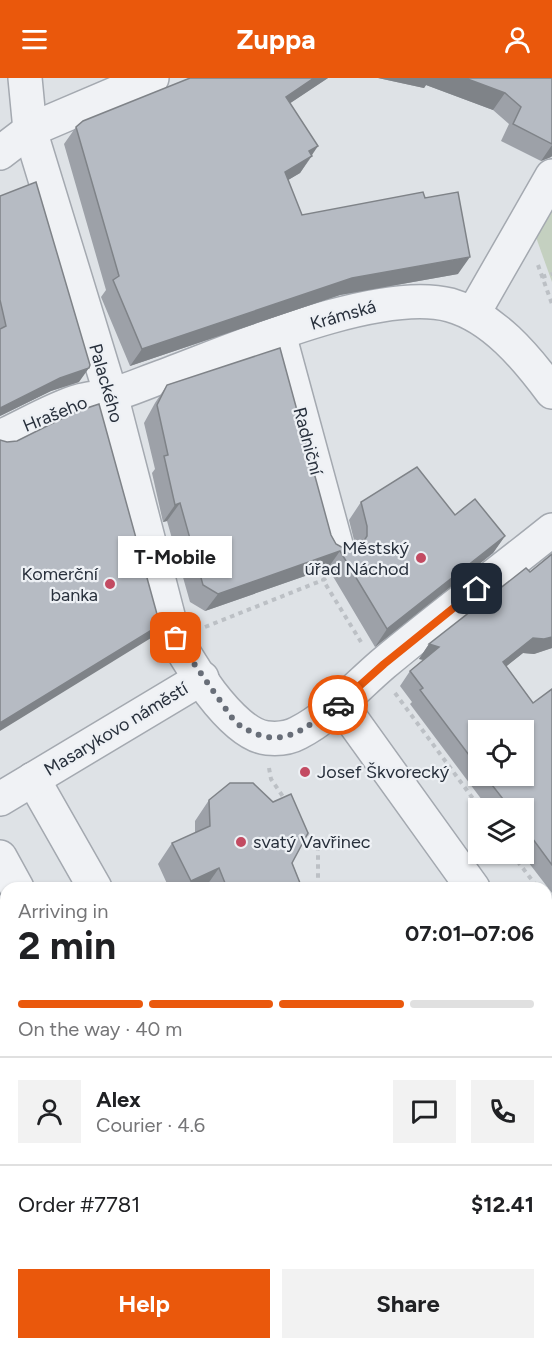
<!DOCTYPE html>
<html lang="en">
<head>
<meta charset="utf-8">
<style>
  body { margin:0; font-family:Figtree,sans-serif; background:#f2f2f2; color:#202124; height:100vh; display:flex; flex-direction:column; font-size:22px; white-space:nowrap }
  * { box-sizing:border-box; margin:0 }
  p { font-size:20px; color:#757577 }
  .icon { flex:none; width:33px; height:33px; fill:none; stroke:currentColor; stroke-width:2; stroke-linecap:round; stroke-linejoin:round }
  .map { position:relative; flex:1; overflow:hidden }
  .drawer { position:absolute; left:0px; top:804px; width:552px; height:468px; display:flex; flex-direction:column; background:#fff; border-radius:18px 18px 0 0; box-shadow:0 2px 4px #0004 }
  .drawer>* { flex:none }
  .fabs { position:absolute; left:468px; top:642px; display:grid; gap:12px }
  .fabs a { display:grid; place-items:center; width:66px; height:66px; border-radius:0px; background:#fff; box-shadow:0 2px 4px #0004; font-size:30px }
  .pin { position:absolute; display:grid; place-items:center; width:51px; height:51px; color:#fff; margin:-26px; border-radius:12px; box-shadow:0 3px 9px #0006 }
  .courier { position:absolute; display:grid; place-items:center; width:60px; height:60px; margin:-30px; border:4px solid #ea580c; border-radius:50%; background:#fff; color:#222; box-shadow:0 2px 8px #0007 }
  .bubble { position:absolute; height:42px; border-radius:0px; background:#fff; box-shadow:0 2px 4px #0004; font-size:20px; font-weight:700; line-height:42px; text-align:center }
  .headline em { font-style:normal; font-weight:700 }
  .headline div { display:flex; flex-direction:column-reverse }
  .headline { display:flex; align-items:center; justify-content:space-between; height:102px; padding:0 18px }
  h1 { font-size:39px; font-weight:700; line-height:45px }
  .bar { display:grid; grid-template-columns:repeat(4,1fr); gap:9px 6px; align-content:center; height:72px; padding:0 18px }
  .bar i { height:8px; border-radius:4px; background:#e0e0e0 }
  .bar .current { background:#ea580c }
  .bar p { grid-column:span 4 }
  .line { display:flex; align-items:center; gap:15px; padding:0 18px; border-top:2px solid #e0e0e0 }
  .line div { flex:1 }
  .round { display:grid; place-items:center; flex:none; width:63px; height:63px; border-radius:0px; background:#f2f2f2 }
  .button { display:flex; gap:12px; margin-top:auto; padding:12px 18px }
  .button a { flex:1; height:69px; border-radius:0px; background:#ea580c; color:#fff; font-size:24px; font-weight:700; line-height:69px; text-align:center }
  .button a+a { background:#f2f2f2; color:#202124 }
  header { display:flex; justify-content:space-between; align-items:center; height:78px; padding:0 18px; background:#ea580c; color:#fff; font-size:27px; font-weight:700 }
  .map>svg:first-child { display:block }
</style>
</head>
<body>
<header><svg class="icon" aria-label="menu" viewBox="0 0 24 24"><path d="M4 6h16M4 12h16M4 18h16"/></svg>Zuppa<svg class="icon" aria-label="person" viewBox="0 0 24 24"><circle cx="12" cy="8" r="4"/><path d="M4 21q1-7 8-7t8 7"/></svg></header>
<div class="map">
<svg width="552" height="1272" viewBox="0 0 552 1272">
  <rect width="100%" height="100%" fill="#dee2e6"/>
  <polygon fill="#c4d0c0" points="552,113 552,204 532,148"/>
  <g fill="none" stroke-linecap="round" stroke-linejoin="round">
    <defs>
      <g id="minor">
        <path d="M 25,0 L 30,52 L 111,317 L 171,549 C 184,580 232,657 267,660 C 277,661 289,660 298,655 C 331,638 356,609 383,586 C 438,540 496,497 552,452"/>
        <polyline points="0,75 30,52 152,0"/>
        <polyline points="473,236 552,98"/>
        <polyline points="279,256 337,470"/>
        <path d="M 0,359 C 25,348 52,331 79,323 C 89,320 100,320 110,317 C 127,313 144,305 161,299 C 232,273 378,208 450,227 C 493,239 526,279 552,314"/>
        <polyline points="340,625 473,810"/>
        <polyline points="33,701 95,810"/>
        <polyline points="0,721 202,600"/>
        <polyline points="0,779 17,810"/>
        <polyline points="546,1256 552,1265"/>
      </g>
    </defs>
    <use href="#minor" stroke="#a4a9b0" stroke-width="36"/>
    <g stroke="#bcc0c5" stroke-width="4" stroke-dasharray="4.5 4.5" stroke-linecap="butt">
      <polyline points="538,187 552,226"/>
      <polyline points="542,199 552,196"/>
      <polyline points="326,500 323,502 361,564"/>
      <polyline points="205,549 323,502"/>
      <polyline points="395,615 480,730"/>
      <polyline points="269,690 271,701 286,723"/>
      <polyline points="306,754 318,772 318,810"/>
      <polyline points="512,776 538,810"/>
      <polyline points="546,821 552,830"/>
      <polyline points="0,848 6,860"/>
      <polyline points="546,866 552,861"/>
      <polyline points="236,1266 238,1272"/>
    </g>
    <use href="#minor" stroke="#f0f2f5" stroke-width="33"/>
  </g>
  <g fill="#9da1a8" fill-rule="evenodd">
    <polygon points="190,0 328,0 290,25 312,78 300,95 288,102 302,137 425,120 458,196 340,217 130,288 101,219 106,212 64,66 76,49"/>
    <polygon points="378,0 552,0 552,78 551,79 541,83 501,63 509,46 493,32 426,7 424,10"/>
    <polygon points="0,118 79,304 51,313 0,338"/>
    <polygon points="167,307 331,457 336,466 345,471 355,470 355,466 349,442 361,424 455,437 505,458 493,475 375,569 328,490 205,533 190,524 167,443 163,444 152,395 155,391 144,345 155,325"/>
    <path d="M 552,476 L 552,570 L 534,576 L 523,575 L 506,588 L 533,625 L 552,611 L 552,815 L 522,776 L 524,776 L 524,730 L 488,730 L 410,626 L 412,624 L 400,608 L 410,593 L 423,582 L 419,581 L 429,566 L 530,494 ZM 478,652 L 524,698 L 478,698 Z"/>
    <polygon points="209,722 292,785 302,810 169,810 158,786 172,765 195,755 195,743"/>
    <polygon points="0,858 5,870 6,870 6,1154 0,1147"/>
    <rect x="237" y="1266" width="106" height="6"/>
    <polygon points="418,1266 541,1266 545,1272 422,1272"/>
  </g>
  <g fill="#7f8388">
    <polygon points="314,0 328,0 274,36 286,19"/>
    <polygon points="378,0 465,0 505,15 493,32 426,7 424,10"/>
    <polygon points="552,67 552,78 551,79 541,83"/>
    <polygon points="318,68 300,95 273,111 285,94 309,73"/>
    <polygon points="470,179 458,196 340,217 130,288 142,271 352,200"/>
    <polygon points="89,290 79,304 51,313 0,338 0,330 60,300"/>
    <polygon points="180,425 167,443 163,444 175,427"/>
    <polygon points="505,458 493,475 375,569 387,551"/>
    <polygon points="340,473 328,490 205,533 218,516"/>
    <polygon points="160,547 151,560 0,653 0,645"/>
    <polygon points="552,559 552,570 534,576 523,575 493,599 503,584 533,560"/>
    <polygon points="429,566 439,569 429,583 419,581"/>
    <polygon points="219,790 205,810 186,810 191,803"/>
    <polygon points="552,1225 552,1239 546,1239 546,1226"/>
    <polygon points="245,1268 295,1272 242,1272"/>
  </g>
  <g fill="#b6bbc3" stroke="#7f8388" stroke-width="1.5">
    <polygon points="190,0 314,0 286,19 318,68 309,73 312,78 285,94 302,137 423,114 425,120 458,114 470,179 352,200 142,271 113,202 119,198 76,49 83,43"/>
    <polygon points="465,0 552,0 552,66 513,46 521,29 505,15"/>
    <polygon points="36,104 90,287 89,290 60,300 0,330 0,251 6,248 0,222 0,118"/>
    <polygon points="280,270 331,457 336,466 345,471 355,470 362,466 367,458 367,448 361,424 417,389 455,437 475,421 505,458 387,551 340,473 218,516 203,507 180,425 175,427 164,378 168,377 157,327 167,307"/>
    <polygon points="99,326 160,547 0,645 0,362 7,364 17,363 75,334"/>
    <polygon points="552,476 552,559 544,561 533,560 503,584 533,625 552,611 552,787 524,749 524,730 510,730 485,698 524,698 524,652 478,652 478,689 420,612 423,610 410,593 439,569 429,566 526,490 530,494"/>
    <polygon points="230,705 253,705 273,724 291,716 308,755 292,785 302,810 227,810 219,790 191,803 172,765 210,748 209,722"/>
    <polygon points="0,858 5,870 6,870 6,1130 0,1123"/>
    <polygon points="552,866 552,1225 546,1226 546,871"/>
    <polygon points="245,1266 343,1266 343,1272 295,1272 245,1268"/>
    <polygon points="437,1266 541,1266 545,1272 440,1272 436,1267"/>
  </g>
  <g fill="none" stroke-linecap="round" stroke-linejoin="round">
    <path stroke="#686e78" stroke-width="6" stroke-dasharray="0 10.8" d="M 176,560 L 235,644 C 279,676 301,653 338,627"/>
    <polyline stroke="#ea580c" stroke-width="8" points="338,627 384,586 477,511"/>
  </g>
  <g fill="#c34b62" stroke="#edf0f4" stroke-width="2">
    <circle cx="421" cy="480" r="6"/>
    <circle cx="110" cy="506" r="6"/>
    <circle cx="305" cy="694" r="6"/>
    <circle cx="241" cy="764" r="6"/>
  </g>
  <g text-anchor="middle" stroke-width="4.5" stroke-linejoin="round" paint-order="stroke">
    <g font-size="18" fill="#28303c" stroke="#edf0f4">
      <text transform="translate(343 237) rotate(-16)" y="6">Krámská</text>
      <text transform="translate(106 305) rotate(74)" y="6">Palackého</text>
      <text transform="translate(55 336) rotate(-22)" y="6">Hrašeho</text>
      <text transform="translate(308 363) rotate(75)" y="6">Radniční</text>
      <text transform="translate(116 651) rotate(-31)" y="6">Masarykovo náměstí</text>
    </g>
    <g font-size="18" fill="#28303c" stroke="#edf0f4" text-anchor="end">
      <text x="409" y="476">Městský<tspan x="409" dy="21">úřad Náchod</tspan></text>
      <text x="98" y="502">Komerční<tspan x="98" dy="21">banka</tspan></text>
      <text x="317" y="700" text-anchor="start">Josef Škvorecký</text>
      <text x="253" y="770" text-anchor="start">svatý Vavřinec</text>
    </g>
  </g>
</svg>
<div class="fabs">
<a><svg class="icon" aria-label="locate" viewBox="0 0 24 24"><circle cx="12" cy="12" r="6"/><path d="M12 2v4M12 18v4M2 12h4M18 12h4"/></svg></a>
<a><svg class="icon" aria-label="layers" viewBox="0 0 24 24"><path d="M12 4l9 5-9 5-9-5zM3 14l9 5 9-5"/></svg></a>
</div>
<div class="pin" style="left:176px;top:560px;background:#ea580c"><svg class="icon" aria-label="bag" viewBox="0 0 24 24"><path d="M5 8h14l-1 12H6zM9 8a3 3 0 0 1 6 0"/></svg></div>
<div class="pin" style="left:477px;top:511px;background:#1f2937"><svg class="icon" aria-label="home" viewBox="0 0 24 24"><path d="M3 11l9-7 9 7M6 9v11h12V9"/></svg></div>
<div class="courier" style="left:338px;top:627px"><svg class="icon" aria-label="car" viewBox="0 0 24 24"><path d="M5 17H2v-5l4-1 3-4h7l3 4 3 1v5h-3M9 17h6M6 11h13"/><circle cx="7" cy="17" r="2"/><circle cx="17" cy="17" r="2"/></svg></div>
<div class="bubble" style="left:118px;top:458px;width:114px">T-Mobile</div>
<section class="drawer">
<div class="headline"><div><h1>2 min</h1><p>Arriving in</p></div><em>07:01–07:06</em></div>
<div class="bar"><i class="current"></i><i class="current"></i><i class="current"></i><i></i><p>On the way · 40 m</p></div>
<div class="line" style="height:108px"><a class="round"><svg class="icon" aria-label="person" viewBox="0 0 24 24"><circle cx="12" cy="8" r="4"/><path d="M4 21q1-7 8-7t8 7"/></svg></a><div><b>Alex</b><p>Courier · 4.6</p></div><a class="round"><svg class="icon" aria-label="chat" viewBox="0 0 24 24"><path d="M4 5h16v11H9l-5 4z"/></svg></a><a class="round"><svg class="icon" aria-label="phone" viewBox="0 0 24 24"><path d="M5 4h4l2 5-3 2q2 4 5 5l2-3 5 2v4C11 20 4 13 5 4z"/></svg></a></div>
<div class="line" style="height:78px"><div>Order #7781</div><b>$12.41</b></div>
<div class="button"><a>Help</a><a>Share</a></div>
</section>
</div>
</body>
</html>
